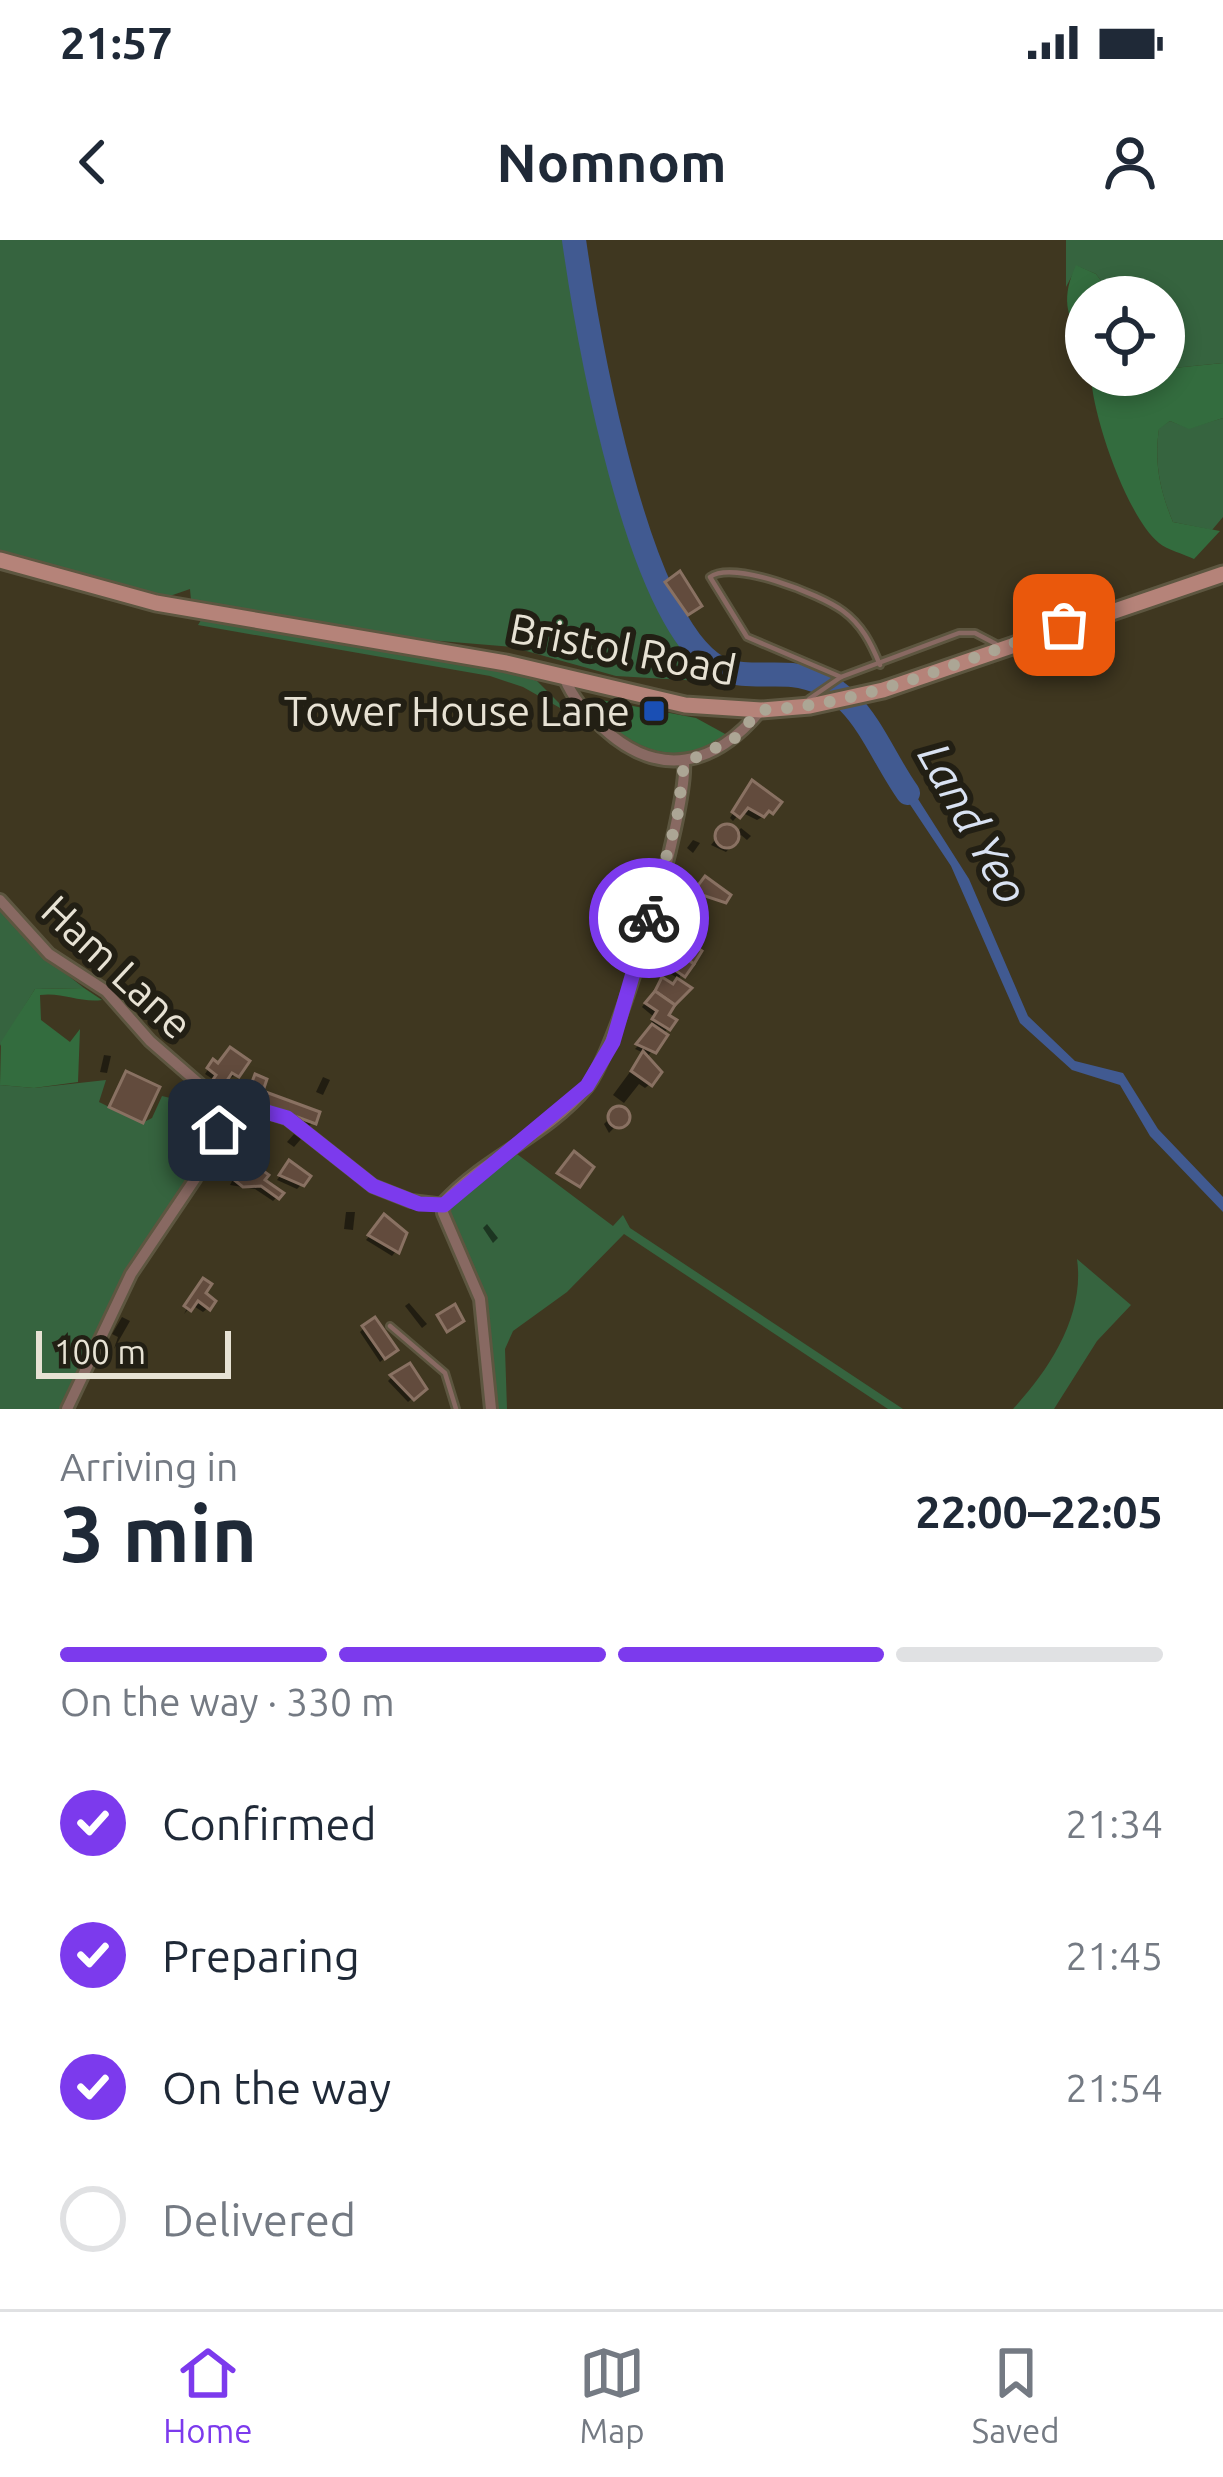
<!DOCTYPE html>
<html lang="en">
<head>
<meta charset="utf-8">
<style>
  body { margin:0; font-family:Ubuntu,sans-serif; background:#f6f6f7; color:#1f2937; height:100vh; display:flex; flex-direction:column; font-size:45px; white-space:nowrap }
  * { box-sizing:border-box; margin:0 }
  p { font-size:39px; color:#747a83 }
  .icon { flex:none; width:66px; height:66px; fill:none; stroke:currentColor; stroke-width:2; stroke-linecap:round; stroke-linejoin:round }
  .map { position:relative; height:1169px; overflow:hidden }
  .sheet { display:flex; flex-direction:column; background:#fff; flex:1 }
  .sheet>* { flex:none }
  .tools { position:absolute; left:1065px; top:36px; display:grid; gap:24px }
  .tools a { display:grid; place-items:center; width:120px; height:120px; border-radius:50%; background:#fff; box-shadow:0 6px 18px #0003; font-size:60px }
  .scale { position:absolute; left:36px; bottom:30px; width:195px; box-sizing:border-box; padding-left:12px; border:6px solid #e7e2d4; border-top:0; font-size:33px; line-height:42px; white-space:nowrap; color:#e7e2d4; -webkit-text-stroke:9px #221f14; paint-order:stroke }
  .pin { position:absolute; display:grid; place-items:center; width:102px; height:102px; color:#fff; margin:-51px; border-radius:24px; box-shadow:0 6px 18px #0006 }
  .courier { position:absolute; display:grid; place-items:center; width:120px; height:120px; margin:-60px; border:9px solid #7c3aed; border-radius:50%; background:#fff; color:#222; box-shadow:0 3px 15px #0007 }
  .summary em { font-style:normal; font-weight:700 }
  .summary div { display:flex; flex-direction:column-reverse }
  .summary { display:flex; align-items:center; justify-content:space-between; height:204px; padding:0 60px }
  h1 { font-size:78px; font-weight:700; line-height:90px }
  .bar { display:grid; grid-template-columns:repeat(4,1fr); gap:18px 12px; align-content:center; height:144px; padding:0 60px }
  .bar i { height:15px; border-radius:9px; background:#e0e1e3 }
  .bar .on { background:#7c3aed }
  .bar p { grid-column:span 4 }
  ol { padding:0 60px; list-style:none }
  li { display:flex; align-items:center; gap:36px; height:132px }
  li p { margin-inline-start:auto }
  li .icon { padding:12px; border-radius:50%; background:#7c3aed; color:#fff; stroke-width:4 }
  li:last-child { color:#747a83 }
  li i { width:66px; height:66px; border:6px solid #e0e1e3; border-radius:50% }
  .status { display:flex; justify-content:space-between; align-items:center; height:84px; padding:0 60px; background:#fff; direction:ltr }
  .status svg { height:33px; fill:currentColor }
  header { display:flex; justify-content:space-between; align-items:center; height:156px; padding:0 60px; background:#fff; font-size:54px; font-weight:700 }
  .dock { display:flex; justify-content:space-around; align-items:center; height:168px; border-top:3px solid #e0e1e3; background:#fff; font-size:33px; color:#747a83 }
  .dock a { display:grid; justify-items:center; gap:6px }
  .dock .on { color:#7c3aed }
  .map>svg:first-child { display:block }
</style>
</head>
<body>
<div class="status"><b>21:57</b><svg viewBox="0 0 49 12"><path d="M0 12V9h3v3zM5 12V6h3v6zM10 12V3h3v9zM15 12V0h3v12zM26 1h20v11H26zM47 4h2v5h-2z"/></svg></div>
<header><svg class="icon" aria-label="back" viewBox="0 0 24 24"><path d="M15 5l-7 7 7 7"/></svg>Nomnom<svg class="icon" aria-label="person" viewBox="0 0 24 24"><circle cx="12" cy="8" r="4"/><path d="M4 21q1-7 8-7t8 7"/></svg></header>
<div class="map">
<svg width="1223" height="1169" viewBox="0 0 1223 1169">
  <rect width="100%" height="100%" fill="#3f3720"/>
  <g fill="#36643f">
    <polygon points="0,0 570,0 583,95 604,179 623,218 643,308 696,401 735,443 616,436 512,407 392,397 191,360 190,349 167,357 41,326 0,310"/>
    <polygon points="1066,0 1223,0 1223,123 1164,129 1164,57 1113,57 1096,34 1077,26 1066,47"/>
    <path d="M 1223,178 L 1223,277 L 1212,290 L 1173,282 C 1160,251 1154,223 1159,188 L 1170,181 L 1189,188 Z"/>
    <polygon points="201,380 519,435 537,441 569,473 523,447 490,436 198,385"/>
    <polygon points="0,671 37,711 84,748 35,749 0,806"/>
    <polygon points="106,840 99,862 142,883 152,878 162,856 221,870 195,930 125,1033 62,1169 0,1169 0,845 34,848"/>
    <polygon points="517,914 613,986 623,975 630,988 903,1169 888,1169 624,994 567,1052 513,1091 505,1109 507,1169 496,1169 484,1051 447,967"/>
    <path d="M 1077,1019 L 1131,1065 L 1097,1101 L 1054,1169 L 1013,1169 C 1050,1129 1085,1075 1077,1019 Z"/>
  </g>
  <g fill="#336c3e">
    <path d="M 1076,25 L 1096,34 L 1113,57 L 1086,57 L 1086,103 C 1064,78 1062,55 1076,25 Z"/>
    <path d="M 1223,123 L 1223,178 L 1189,189 L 1170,181 L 1159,189 C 1154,223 1160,251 1173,282 L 1220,291 L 1194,319 C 1184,314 1167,310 1159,303 C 1127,277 1092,175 1091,135 L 1164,135 L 1164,129 Z"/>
    <path d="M 596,459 L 696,478 L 727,495 C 676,532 628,508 591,465 Z"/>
    <path d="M 84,748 L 102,760 C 80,763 63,752 40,755 L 41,780 L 70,802 L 80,789 L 78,842 L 34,848 L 0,845 L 1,802 L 35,749 Z"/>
  </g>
  <polygon fill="#415a91" points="897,526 969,639 1028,776 1075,821 1123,833 1158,889 1223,957 1223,972 1150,896 1120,845 1072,830 1020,783 951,626 887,530"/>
  <g fill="#0007">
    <polygon points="667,344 694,370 683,377 662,348"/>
    <polygon points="748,549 771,572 757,580 741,572 733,581 730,578"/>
    <polygon points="726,586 735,595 741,588 751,596 747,600 741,595 726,612 711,605"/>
    <polygon points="693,600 700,603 693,613 687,608"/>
    <polygon points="700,665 707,678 688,705 679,739 661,728"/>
    <polygon points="663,741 668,788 646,819 650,844 645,848 639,844 624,863 613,855 644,813 635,809 656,788 650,784 654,777 642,767"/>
    <polygon points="104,815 111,816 107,833 100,832"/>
    <polygon points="226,815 236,835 222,842 228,854 203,849 214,840 205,834 209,828 218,826"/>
    <polygon points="323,837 330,840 323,855 316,852"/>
    <polygon points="256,838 259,853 313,882 308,887 244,863"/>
    <polygon points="620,868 628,873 609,893 604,884"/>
    <polygon points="294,894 301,899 294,907 287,902"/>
    <polygon points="243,920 280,954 273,961 255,949 230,945"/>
    <polygon points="285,929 302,944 297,949 277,940"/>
    <polygon points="346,972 355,972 353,990 344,989"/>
    <polygon points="385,978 396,1011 392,1016 366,1000"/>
    <polygon points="487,984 498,998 493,1003 483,988"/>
    <polygon points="199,1046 208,1068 203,1072 192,1065 184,1074"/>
    <polygon points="409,1063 427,1084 422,1088 405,1066"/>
    <polygon points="122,1077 130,1081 114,1109 118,1097 112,1094"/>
    <polygon points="364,1088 390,1114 380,1122 360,1092"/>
    <polygon points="392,1137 423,1149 408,1162 388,1141"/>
  </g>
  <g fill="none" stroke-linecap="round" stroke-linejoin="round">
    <path stroke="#415a91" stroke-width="24" d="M 574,0 C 587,91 636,383 719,428 C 738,438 771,433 792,435 C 859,442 874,505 908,553"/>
  </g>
  <g fill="#624b3d" stroke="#897162" stroke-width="3">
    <polygon points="680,331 702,366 688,375 665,342"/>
    <polygon points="752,540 782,562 773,574 769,571 764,577 748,568 740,578 732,572"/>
    <circle cx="727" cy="596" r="12"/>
    <polygon points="705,636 731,655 726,663 693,652"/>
    <polygon points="680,696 702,711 694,724 674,710"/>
    <polygon points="674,710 694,724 685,737 663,722"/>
    <polygon points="662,737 673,744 677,738 692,748 675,765 655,751"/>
    <polygon points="655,751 675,765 669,775 677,780 670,790 652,779 657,771 645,763"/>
    <polygon points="652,784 668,795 656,813 636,804"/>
    <polygon points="230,807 250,821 239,837 232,833 226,842 235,848 230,856 199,840 212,841 216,835 207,828 213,819 218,823"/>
    <polygon points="643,811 662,832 652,846 631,831"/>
    <polygon points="126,831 160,847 143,883 109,867"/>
    <polygon points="255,834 267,839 263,851 320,872 316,884 246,858"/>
    <circle cx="619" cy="877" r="11"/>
    <polygon points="574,911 594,927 580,947 557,933"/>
    <polygon points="243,916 269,935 265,940 284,953 279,959 261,946 243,947 233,939"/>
    <polygon points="289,920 311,936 304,946 279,935"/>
    <polygon points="384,974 407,993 399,1013 368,995"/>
    <polygon points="203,1038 212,1044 206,1053 216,1061 210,1070 198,1061 191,1071 184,1066"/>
    <polygon points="455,1064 464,1081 447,1092 437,1075"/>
    <polygon points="375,1077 398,1110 385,1119 362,1086"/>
    <polygon points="410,1123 427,1149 414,1160 390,1135"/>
  </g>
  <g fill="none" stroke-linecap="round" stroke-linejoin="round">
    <defs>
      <g id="lane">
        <path d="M 841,437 L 747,397 L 710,337 C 733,320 820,354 843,371 C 862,385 871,403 880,425"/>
        <polyline points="809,459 841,437 959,393 975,393 996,404"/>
        <polyline points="390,1086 445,1133 456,1169"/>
      </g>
      <g id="street">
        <path d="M 564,437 C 573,459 586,473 603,488 C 659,540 715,526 761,470"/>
        <polyline points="0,660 49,714 106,751 150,801 211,854 287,878 373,946 411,961 444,965"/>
        <polyline points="67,1169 131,1034 195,939 231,862"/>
        <path d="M 491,1169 L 480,1059 L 443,973 L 444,962 C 485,917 548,895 587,847 C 618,809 688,572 684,523"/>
      </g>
      <polyline id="secondary" points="0,320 156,363 506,423 685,465 761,470 810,466 883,450 1223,334"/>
    </defs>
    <use href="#lane" stroke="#5d5640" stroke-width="10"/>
    <use href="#street" stroke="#5d5640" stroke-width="16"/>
    <use href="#secondary" stroke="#5d5640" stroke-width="21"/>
    <use href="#lane" stroke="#886962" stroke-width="4.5"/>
    <use href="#street" stroke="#886962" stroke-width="10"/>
    <use href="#secondary" stroke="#b58379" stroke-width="15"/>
  </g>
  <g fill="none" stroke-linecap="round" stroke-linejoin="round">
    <path stroke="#aca695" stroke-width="12" stroke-dasharray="0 21.6" d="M 649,678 L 677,579 L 684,523 L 734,499 L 760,470 C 867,466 964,419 1064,385"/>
    <polyline stroke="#7c3aed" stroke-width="15" points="219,890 232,862 287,878 373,946 419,964 444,965 587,846 613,802 649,678"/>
  </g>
  <rect fill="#1a4fb4" stroke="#221f14" stroke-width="4.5" x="642" y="459" width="24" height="24" rx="6"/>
  <g text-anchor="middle" stroke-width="12" stroke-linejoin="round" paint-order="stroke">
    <g font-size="42" fill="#e7e2d4" stroke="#221f14">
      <text transform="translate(623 409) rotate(11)" y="15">Bristol Road</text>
      <text transform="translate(117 727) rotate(43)" y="15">Ham Lane</text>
    </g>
    <g font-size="42" fill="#e7e2d4" stroke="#221f14" text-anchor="end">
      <text x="630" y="486">Tower House Lane</text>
    </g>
    <g font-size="45" font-style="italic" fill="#d9e2f2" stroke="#221f14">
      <text transform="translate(973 583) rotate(61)" y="16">Land Yeo</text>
    </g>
  </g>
</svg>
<div class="tools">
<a><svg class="icon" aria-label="locate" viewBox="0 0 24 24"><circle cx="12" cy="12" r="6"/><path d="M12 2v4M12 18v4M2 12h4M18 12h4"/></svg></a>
</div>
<div class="scale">100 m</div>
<div class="pin" style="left:1064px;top:385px;background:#ea580c"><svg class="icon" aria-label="bag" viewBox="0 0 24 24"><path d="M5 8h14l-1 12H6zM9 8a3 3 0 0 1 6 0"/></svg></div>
<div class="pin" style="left:219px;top:890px;background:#1f2937"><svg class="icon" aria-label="home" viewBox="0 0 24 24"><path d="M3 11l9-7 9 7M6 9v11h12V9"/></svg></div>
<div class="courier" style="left:649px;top:678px"><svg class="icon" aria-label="bike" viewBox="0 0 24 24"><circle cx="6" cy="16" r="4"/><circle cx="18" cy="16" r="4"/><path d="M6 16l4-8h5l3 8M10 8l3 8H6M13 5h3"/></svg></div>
</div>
<section class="sheet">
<div class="summary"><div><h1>3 min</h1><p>Arriving in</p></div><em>22:00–22:05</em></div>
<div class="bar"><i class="on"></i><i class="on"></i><i class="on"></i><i></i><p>On the way · 330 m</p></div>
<ol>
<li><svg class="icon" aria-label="check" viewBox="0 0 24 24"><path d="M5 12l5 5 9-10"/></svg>Confirmed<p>21:34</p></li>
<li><svg class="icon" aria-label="check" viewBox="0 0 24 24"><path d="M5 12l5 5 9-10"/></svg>Preparing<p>21:45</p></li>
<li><svg class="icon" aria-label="check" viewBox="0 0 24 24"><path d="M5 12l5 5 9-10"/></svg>On the way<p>21:54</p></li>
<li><i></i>Delivered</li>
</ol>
</section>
<nav class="dock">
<a class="on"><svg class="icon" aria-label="home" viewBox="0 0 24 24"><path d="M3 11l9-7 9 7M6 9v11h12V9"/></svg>Home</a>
<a><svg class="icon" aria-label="map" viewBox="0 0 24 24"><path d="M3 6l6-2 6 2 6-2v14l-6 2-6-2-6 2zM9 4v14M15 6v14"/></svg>Map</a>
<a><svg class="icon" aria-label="saved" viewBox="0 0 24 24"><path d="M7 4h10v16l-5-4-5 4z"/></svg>Saved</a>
</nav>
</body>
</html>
